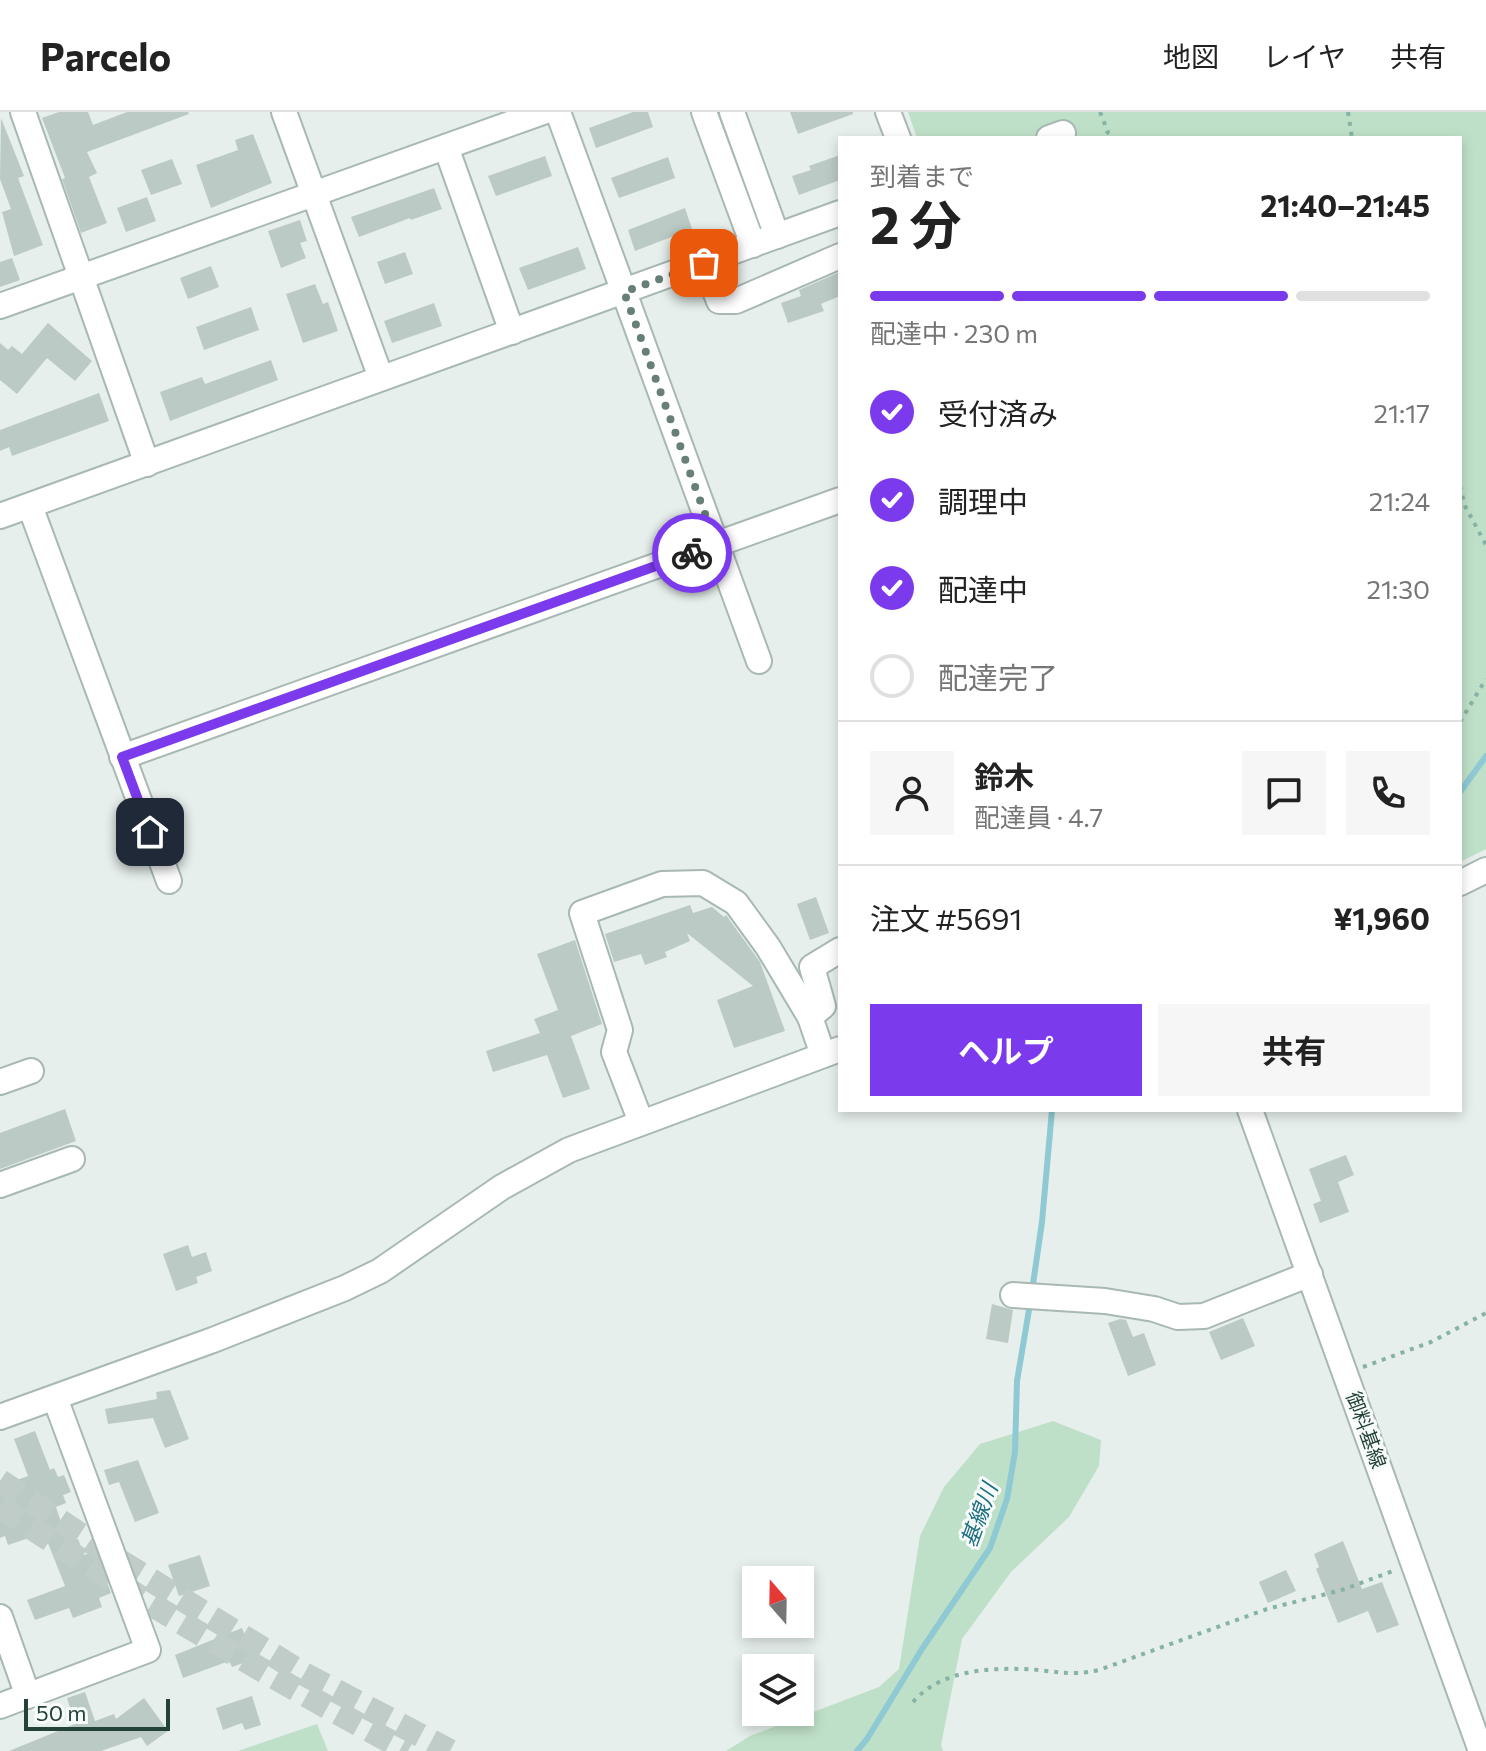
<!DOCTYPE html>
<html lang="ja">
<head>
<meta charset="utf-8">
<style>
  body { margin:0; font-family:Commissioner,"Noto Sans JP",sans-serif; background:#f6f6f6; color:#222; height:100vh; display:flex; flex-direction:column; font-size:30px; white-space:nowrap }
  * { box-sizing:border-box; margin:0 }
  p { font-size:26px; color:#767676 }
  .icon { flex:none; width:44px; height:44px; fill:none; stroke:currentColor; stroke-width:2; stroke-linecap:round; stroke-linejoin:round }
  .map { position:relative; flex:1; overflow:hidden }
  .panel { position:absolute; left:838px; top:24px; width:624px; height:976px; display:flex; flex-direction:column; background:#fff; border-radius:0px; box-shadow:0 4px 12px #0003 }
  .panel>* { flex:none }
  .needle { width:52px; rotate:340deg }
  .tools { position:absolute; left:742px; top:1454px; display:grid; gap:16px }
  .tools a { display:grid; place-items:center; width:72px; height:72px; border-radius:0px; background:#fff; box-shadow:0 4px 12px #0003; font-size:40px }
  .scale { position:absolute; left:24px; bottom:20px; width:146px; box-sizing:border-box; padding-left:8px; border:4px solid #24423a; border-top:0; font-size:22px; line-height:28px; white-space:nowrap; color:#24423a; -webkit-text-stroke:6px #f7fbf9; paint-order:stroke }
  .pin { position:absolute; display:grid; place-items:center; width:68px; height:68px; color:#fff; margin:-34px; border-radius:16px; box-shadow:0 4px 12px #0006 }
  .courier { position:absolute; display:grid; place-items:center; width:80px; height:80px; margin:-40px; border:6px solid #7c3aed; border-radius:50%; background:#fff; color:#222; box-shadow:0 2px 10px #0007 }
  .summary em { font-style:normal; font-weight:700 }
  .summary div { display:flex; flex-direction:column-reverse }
  .summary { display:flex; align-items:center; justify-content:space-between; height:136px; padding:0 32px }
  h1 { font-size:52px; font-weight:700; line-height:60px }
  .bar { display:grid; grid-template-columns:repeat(4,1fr); gap:12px 8px; align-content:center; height:96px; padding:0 32px }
  .bar i { height:10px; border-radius:6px; background:#e0e0e0 }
  .bar .on { background:#7c3aed }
  .bar p { grid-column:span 4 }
  .line { display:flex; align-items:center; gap:20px; padding:0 32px; border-top:2px solid #e0e0e0 }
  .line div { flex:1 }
  .round { display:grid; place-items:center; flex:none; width:84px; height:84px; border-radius:0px; background:#f6f6f6 }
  ol { padding:0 32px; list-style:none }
  li { display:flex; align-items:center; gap:24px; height:88px }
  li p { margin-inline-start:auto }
  li .icon { padding:8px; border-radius:50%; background:#7c3aed; color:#fff; stroke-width:4 }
  li:last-child { color:#767676 }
  li i { width:44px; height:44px; border:4px solid #e0e0e0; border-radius:50% }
  .button { display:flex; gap:16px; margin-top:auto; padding:16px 32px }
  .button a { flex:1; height:92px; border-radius:0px; background:#7c3aed; color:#fff; font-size:32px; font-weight:700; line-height:92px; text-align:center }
  .button a+a { background:#f6f6f6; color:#222 }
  header { display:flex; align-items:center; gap:48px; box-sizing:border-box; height:112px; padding:0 40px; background:#fff; border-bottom:2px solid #e0e0e0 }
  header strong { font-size:38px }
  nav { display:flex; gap:44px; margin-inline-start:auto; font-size:28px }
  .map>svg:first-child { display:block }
</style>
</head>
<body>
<header>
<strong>Parcelo</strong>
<nav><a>地図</a><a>レイヤ</a><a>共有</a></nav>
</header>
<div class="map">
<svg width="1486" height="1639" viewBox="0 0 1486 1639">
  <rect width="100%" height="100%" fill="#e6efeb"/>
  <g fill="#bfe0c8">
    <polygon points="908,0 1486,0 1486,737 1460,750 1460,26 917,26"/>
    <polygon points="1053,1309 1101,1328 1099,1354 1069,1405 1011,1460 962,1527 941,1633 943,1639 726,1639 750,1624 879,1575 899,1557 920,1424 944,1375 980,1332"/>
    <polygon points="317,1612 328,1639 238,1639"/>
  </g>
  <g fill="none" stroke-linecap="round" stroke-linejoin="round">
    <g stroke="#8ec9d4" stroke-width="6">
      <polyline points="1460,680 1486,644"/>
      <polyline points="1032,1179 1042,1110 1052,998"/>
      <polyline points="857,1639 867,1627 922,1537 990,1436 1007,1387 1015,1340 1017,1269 1030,1192"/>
    </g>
  </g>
  <g fill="#bbcac4">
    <polygon points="59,0 88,0 93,13 127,0 188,0 189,2 87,40 97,61 89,65 107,111 81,121 62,67 65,66 42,6"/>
    <polygon points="633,0 648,0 653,15 596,36 589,16"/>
    <polygon points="790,0 853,0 853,2 798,22"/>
    <polygon points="1,6 24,64 18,66 43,133 14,144 2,100 11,97 0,67"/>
    <polygon points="253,22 272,71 211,96 196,53 238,38 235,28"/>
    <polygon points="840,43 840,68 799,83 792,64 811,58 809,54"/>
    <polygon points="545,44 552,64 496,84 488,64"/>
    <polygon points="668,45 675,66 619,86 611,66"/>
    <polygon points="172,47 182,72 151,83 141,58"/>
    <polygon points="434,76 442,97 411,108 410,106 359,125 351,105"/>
    <polygon points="147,85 156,109 126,120 117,96"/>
    <polygon points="685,96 692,117 635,139 628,118"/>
    <polygon points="300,108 307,129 300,131 306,146 281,156 268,119"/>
    <polygon points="578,135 586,157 528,178 519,156"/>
    <polygon points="405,140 413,162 385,172 377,150"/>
    <polygon points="12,146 20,168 0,175 0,150"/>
    <polygon points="211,154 219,175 188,187 180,166"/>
    <polygon points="840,160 840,184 821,192 824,199 788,211 781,191 801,184 799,178"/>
    <polygon points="315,172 323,192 328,190 338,219 303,231 286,182"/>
    <polygon points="434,191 442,214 392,231 384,209"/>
    <polygon points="251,195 259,218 204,238 196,215"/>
    <polygon points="48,211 92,249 75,269 47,246 17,282 0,268 0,231 8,238 12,234 22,242"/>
    <polygon points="271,248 278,268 170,309 160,280 202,265 205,272"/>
    <polygon points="99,281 109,309 12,344 9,335 0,339 0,318"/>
    <polygon points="816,785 829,821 810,828 797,792"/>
    <polygon points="690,793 693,801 712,795 724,805 726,803 760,850 785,919 734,936 717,888 753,874 687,821 690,829 665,840 667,845 645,853 641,842 614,850 605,822"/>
    <polygon points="575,828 602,912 571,924 590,977 563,986 547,943 493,960 486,939 540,921 534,907 558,898 537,842"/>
    <polygon points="65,997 76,1029 0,1057 0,1021"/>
    <polygon points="1346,1043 1354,1063 1338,1070 1349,1100 1320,1111 1313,1092 1321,1089 1309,1057"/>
    <polygon points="188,1133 192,1145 206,1140 212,1159 196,1165 198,1171 176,1179 163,1142"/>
    <polygon points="992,1192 1013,1198 1008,1231 986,1227"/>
    <polygon points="1243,1206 1255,1234 1221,1248 1209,1220"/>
    <polygon points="1120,1207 1126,1208 1133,1225 1144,1221 1156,1253 1128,1264 1108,1211"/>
    <polygon points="170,1278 189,1327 165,1336 153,1306 108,1312 105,1297 157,1287 156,1280"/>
    <polygon points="35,1319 50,1358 54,1356 58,1365 64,1363 71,1380 63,1383 66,1391 56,1395 68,1431 78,1427 84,1443 95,1439 111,1481 99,1486 102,1495 73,1506 69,1496 35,1508 27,1488 65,1474 44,1421 8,1433 5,1424 0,1426 0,1374 28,1364 14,1327"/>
    <polygon points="138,1348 159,1401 135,1410 119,1370 109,1373 104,1358"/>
    <polygon points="1343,1429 1362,1477 1382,1470 1399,1513 1377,1521 1368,1499 1338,1511 1316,1457 1319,1455 1314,1442"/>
    <polygon points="200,1443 210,1474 179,1484 168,1453"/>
    <polygon points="1286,1458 1296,1479 1268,1491 1259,1470"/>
    <polygon points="242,1516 254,1547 232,1555 229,1549 183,1566 175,1543"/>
    <polygon points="85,1580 95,1609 114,1602 116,1607 144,1586 168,1619 147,1634 141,1625 101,1639 9,1639 75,1612 67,1586"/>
    <polygon points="252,1584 261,1613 245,1618 242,1611 223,1618 216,1596"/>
  </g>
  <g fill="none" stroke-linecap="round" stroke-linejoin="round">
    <g stroke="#bfccc8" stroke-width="24" stroke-dasharray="24 12" stroke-linecap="butt">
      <polyline points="0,1369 123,1451 304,1562 450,1639"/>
      <path d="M 0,1395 C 133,1484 267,1564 408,1639"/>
    </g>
    <defs>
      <g id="minor">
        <polyline points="23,0 147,352"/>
        <polyline points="284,0 381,266"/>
        <polyline points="558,0 759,549"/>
        <polyline points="704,0 753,133"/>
        <polyline points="732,0 777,124"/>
        <polyline points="888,0 898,26"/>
        <polyline points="1049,26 1063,21"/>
        <polyline points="446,35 512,220"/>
        <polyline points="704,151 719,189 736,189 840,144"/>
        <polyline points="0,194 543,0"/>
        <polyline points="30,394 169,769"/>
        <polyline points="0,404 840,101"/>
        <polyline points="122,645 840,388"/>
        <polyline points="1460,771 1486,758"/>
        <polyline points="823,943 810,905 823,894 812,855 840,838"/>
        <polyline points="0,970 31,959"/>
        <polyline points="1250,998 1481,1639"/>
        <polyline points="641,1010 614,940 620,918 582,801 662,772 703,771 736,791 768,835 810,905"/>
        <polyline points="0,1073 72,1047"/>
        <polyline points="1013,1183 1105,1189 1154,1197 1178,1205 1204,1204 1310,1162"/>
        <polyline points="0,1305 213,1228 345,1176 380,1159 502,1075 569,1038 840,937"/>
        <polyline points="0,1505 28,1584"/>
        <polyline points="0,1594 148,1538 55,1286"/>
      </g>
    </defs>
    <use href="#minor" stroke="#a8b8b2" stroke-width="28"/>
    <g stroke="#86b3a5" stroke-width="4" stroke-dasharray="4 6" stroke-linecap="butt">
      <polyline points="1100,0 1108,20 1102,26"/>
      <polyline points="1348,0 1352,26"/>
      <polyline points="1460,374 1465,394 1486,433"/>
      <polyline points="1460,610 1486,567"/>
      <polyline points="1363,1255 1431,1230 1486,1201"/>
      <path d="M 913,1590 C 940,1559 984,1556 1024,1557 C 1053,1558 1067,1565 1099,1558 L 1267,1497 L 1342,1478 L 1393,1459"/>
    </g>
    <use href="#minor" stroke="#fff" stroke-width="24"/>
  </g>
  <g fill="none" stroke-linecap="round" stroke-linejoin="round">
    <polyline stroke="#687f78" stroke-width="8" stroke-dasharray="0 14.4" points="692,441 716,432 624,180 704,151"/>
    <polyline stroke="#7c3aed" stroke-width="10" points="150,720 122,645 692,441"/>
  </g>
  <g text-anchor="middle" stroke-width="6" stroke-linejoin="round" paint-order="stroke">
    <g font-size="20" fill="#24423a" stroke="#f7fbf9">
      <text transform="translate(1366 1318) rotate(70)" y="7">御料基線</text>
    </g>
    <g font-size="22" font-style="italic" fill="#1c6f80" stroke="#f7fbf9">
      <text transform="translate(979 1403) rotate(-70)" y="8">基線川</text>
    </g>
  </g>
</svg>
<div class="tools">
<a><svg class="needle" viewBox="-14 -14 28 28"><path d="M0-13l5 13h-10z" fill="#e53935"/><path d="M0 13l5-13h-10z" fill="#767676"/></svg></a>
<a><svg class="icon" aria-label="layers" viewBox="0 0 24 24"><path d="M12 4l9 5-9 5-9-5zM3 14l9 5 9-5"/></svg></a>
</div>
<div class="scale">50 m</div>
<div class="pin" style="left:704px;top:151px;background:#ea580c"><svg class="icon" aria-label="bag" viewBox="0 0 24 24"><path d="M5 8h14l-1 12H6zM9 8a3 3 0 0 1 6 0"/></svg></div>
<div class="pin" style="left:150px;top:720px;background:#1f2937"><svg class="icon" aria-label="home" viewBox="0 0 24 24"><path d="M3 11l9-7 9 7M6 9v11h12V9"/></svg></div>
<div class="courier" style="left:692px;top:441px"><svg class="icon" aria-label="bike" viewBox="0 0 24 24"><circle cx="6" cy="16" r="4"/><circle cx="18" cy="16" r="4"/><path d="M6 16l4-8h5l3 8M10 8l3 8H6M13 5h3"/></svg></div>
<section class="panel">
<div class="summary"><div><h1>2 分</h1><p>到着まで</p></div><em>21:40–21:45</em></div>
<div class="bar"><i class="on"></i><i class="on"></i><i class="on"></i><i></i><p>配達中 · 230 m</p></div>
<ol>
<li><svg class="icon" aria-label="check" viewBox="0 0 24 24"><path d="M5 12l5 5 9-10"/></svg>受付済み<p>21:17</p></li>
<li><svg class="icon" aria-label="check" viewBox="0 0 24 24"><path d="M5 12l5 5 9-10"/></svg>調理中<p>21:24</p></li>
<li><svg class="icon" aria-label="check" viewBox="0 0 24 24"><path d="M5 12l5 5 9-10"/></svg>配達中<p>21:30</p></li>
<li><i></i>配達完了</li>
</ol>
<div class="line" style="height:144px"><a class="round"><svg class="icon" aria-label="person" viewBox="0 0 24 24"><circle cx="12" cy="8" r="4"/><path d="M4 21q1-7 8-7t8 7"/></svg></a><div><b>鈴木</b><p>配達員 · 4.7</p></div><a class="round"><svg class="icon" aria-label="chat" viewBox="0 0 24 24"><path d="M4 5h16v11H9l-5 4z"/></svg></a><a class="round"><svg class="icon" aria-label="phone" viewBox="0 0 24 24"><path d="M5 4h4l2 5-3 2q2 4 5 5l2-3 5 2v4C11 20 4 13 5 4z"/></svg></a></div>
<div class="line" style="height:104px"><div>注文 #5691</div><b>¥1,960</b></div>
<div class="button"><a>ヘルプ</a><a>共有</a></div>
</section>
</div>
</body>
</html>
